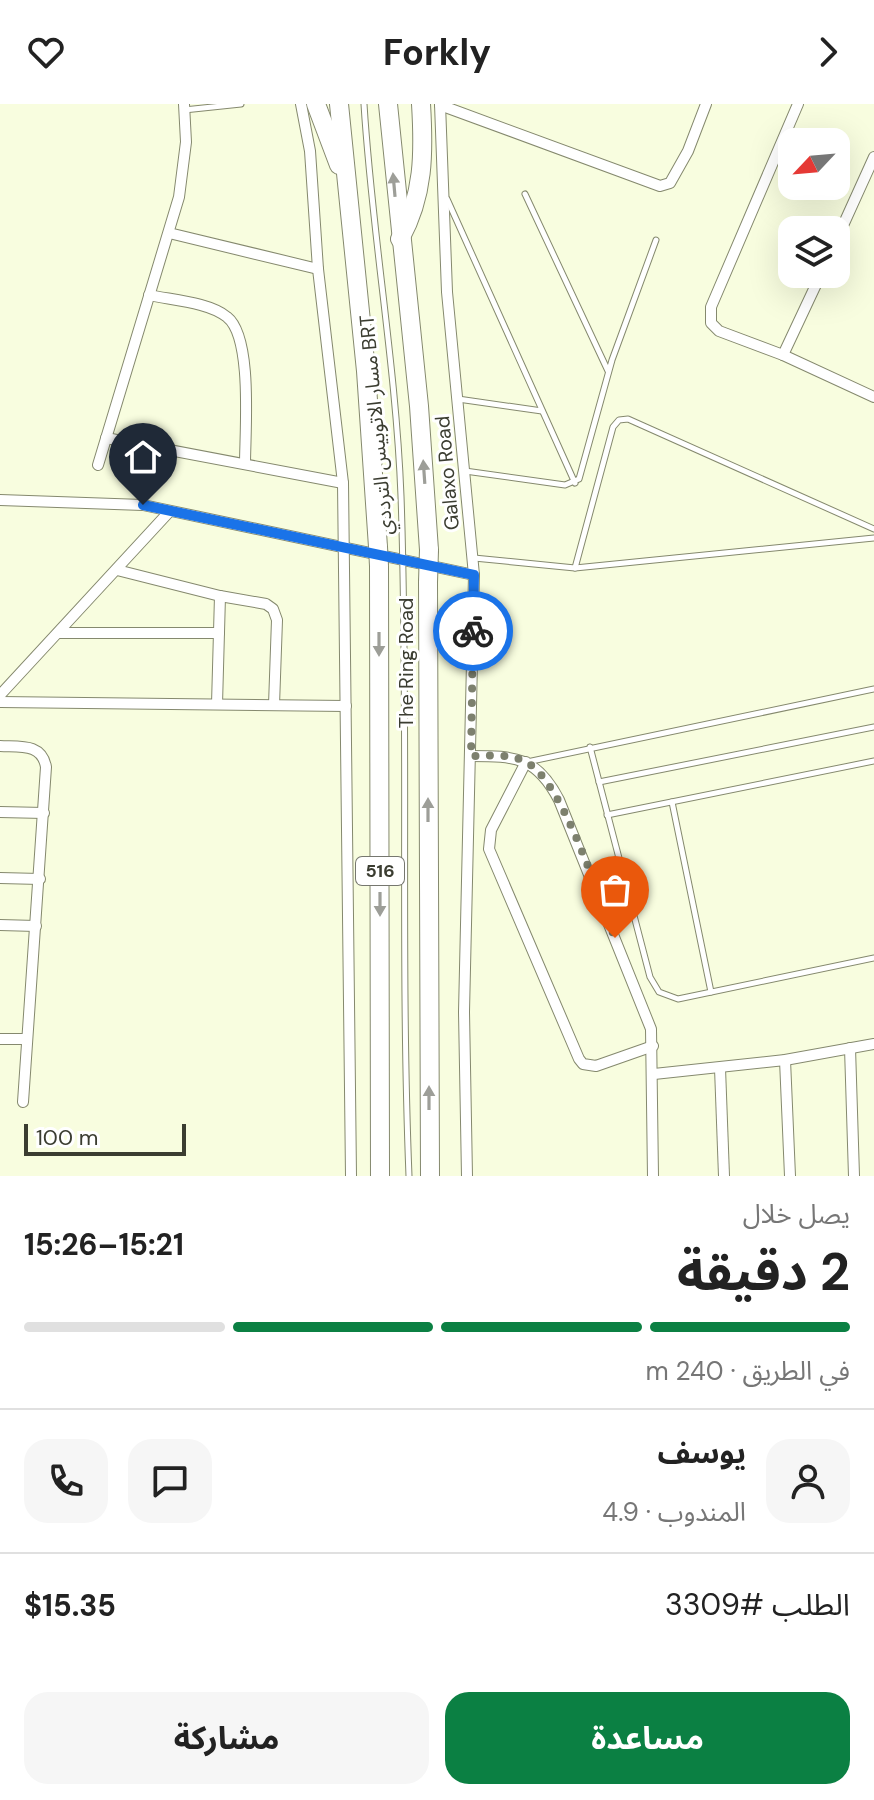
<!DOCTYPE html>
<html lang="ar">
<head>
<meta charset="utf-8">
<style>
  body { margin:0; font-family:"DM Sans","Noto Sans Arabic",sans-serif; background:#f6f6f6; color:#222; direction:rtl; height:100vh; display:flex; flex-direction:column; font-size:30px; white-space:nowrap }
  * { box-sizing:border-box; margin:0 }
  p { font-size:26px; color:#767676 }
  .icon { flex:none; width:44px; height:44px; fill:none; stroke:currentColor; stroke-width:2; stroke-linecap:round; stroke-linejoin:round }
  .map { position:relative; height:1072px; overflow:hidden; direction:ltr }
  .sheet { display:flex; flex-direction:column; background:#fff; flex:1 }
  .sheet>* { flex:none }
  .needle { width:52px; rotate:244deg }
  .controls { position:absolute; left:778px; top:24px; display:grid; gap:16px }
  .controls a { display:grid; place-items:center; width:72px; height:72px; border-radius:16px; background:#fff; box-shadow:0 8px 32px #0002; font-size:40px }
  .scale { position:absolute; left:24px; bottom:20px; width:162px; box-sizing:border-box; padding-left:8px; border:4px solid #3b3d31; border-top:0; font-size:22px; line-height:28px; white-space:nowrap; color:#3b3d31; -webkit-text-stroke:6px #fff; paint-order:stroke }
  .pin { position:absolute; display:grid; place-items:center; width:68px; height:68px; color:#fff; margin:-82px -34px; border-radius:50% 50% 50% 0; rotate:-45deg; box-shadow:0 0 8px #0007 }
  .pin .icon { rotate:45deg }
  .courier { position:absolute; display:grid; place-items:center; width:80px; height:80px; margin:-40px; border:6px solid #1a73e8; border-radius:50%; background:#fff; color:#222; box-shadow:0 2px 10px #0007 }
  .headline em { font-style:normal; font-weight:700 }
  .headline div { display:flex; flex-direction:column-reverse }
  .headline { display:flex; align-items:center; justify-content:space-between; height:136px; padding:0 24px }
  h1 { font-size:52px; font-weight:700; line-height:60px }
  .bar { display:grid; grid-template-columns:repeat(4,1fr); gap:12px 8px; align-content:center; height:96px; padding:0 24px }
  .bar i { height:10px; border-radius:6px; background:#e0e0e0 }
  .bar .current { background:#0b8043 }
  .bar p { grid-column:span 4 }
  .line { display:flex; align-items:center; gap:20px; padding:0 24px; border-top:2px solid #e0e0e0 }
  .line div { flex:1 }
  .round { display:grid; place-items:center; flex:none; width:84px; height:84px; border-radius:24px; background:#f6f6f6 }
  .cta { display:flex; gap:16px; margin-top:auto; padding:16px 24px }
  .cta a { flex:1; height:92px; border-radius:24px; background:#0b8043; color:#fff; font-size:32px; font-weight:700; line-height:92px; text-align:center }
  .cta a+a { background:#f6f6f6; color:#222 }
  header { display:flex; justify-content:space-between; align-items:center; height:104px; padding:0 24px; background:#fff; font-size:36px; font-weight:700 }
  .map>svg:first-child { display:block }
</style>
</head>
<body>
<header><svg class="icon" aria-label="forward" viewBox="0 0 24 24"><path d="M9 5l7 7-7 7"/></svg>Forkly<svg class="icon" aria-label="heart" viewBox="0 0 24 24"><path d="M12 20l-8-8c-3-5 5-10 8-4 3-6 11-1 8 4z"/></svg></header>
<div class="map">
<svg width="874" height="1072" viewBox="0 0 874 1072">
  <rect width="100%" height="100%" fill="#f8fddf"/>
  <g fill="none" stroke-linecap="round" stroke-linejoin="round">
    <defs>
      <g id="service">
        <path d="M 364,0 C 372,131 396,261 401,392 C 409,619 400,846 409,1072"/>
        <polyline points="184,6 241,0"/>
        <polyline points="525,90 608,267"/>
        <polyline points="447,95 575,379"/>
        <polyline points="458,295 542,307"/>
        <polyline points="465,367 565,381 579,375 612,256 656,136"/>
        <polyline points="474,454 575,464 874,434"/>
        <polyline points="575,464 613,323 619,316 628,315 874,425"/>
        <polyline points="590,643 650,873 659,888 678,895 874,854"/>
        <polyline points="527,658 874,585"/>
        <polyline points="599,678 874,623"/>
        <polyline points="672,698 711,888"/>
        <polyline points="607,711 874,657"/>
      </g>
      <g id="minor">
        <polyline points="301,0 310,47 318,165 343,379 351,1072"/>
        <polyline points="440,0 447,188 474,471 464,908 467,1072"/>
        <polyline points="798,0 711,203 711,219 719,227 783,251 874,293"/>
        <polyline points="440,1 660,82 670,79 688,47 706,0"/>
        <polyline points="169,129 318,165"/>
        <polyline points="836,137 874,53"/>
        <path d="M 149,191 C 171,196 209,198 227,213 C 253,233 245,328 245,360"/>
        <polyline points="783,251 821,170"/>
        <polyline points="106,334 343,379"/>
        <polyline points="98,361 179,93 186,38 184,0"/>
        <polyline points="0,396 143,401 474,471"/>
        <polyline points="117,466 220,492 266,500 273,505 277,516 274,601"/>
        <polyline points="58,529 219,529"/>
        <polyline points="0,591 169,408"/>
        <polyline points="0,598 346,602"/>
        <polyline points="217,600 220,492"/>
        <path d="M 0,642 C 20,643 42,639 46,663 L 23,998"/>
        <path d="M 471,652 C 516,652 537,653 559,696 L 651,925 L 653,1072"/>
        <polyline points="526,658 491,726 489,745 579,955 583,960 596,962 653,942"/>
        <polyline points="0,708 44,709"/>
        <polyline points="0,774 40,775"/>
        <polyline points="0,821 36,822"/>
        <polyline points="0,935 27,935"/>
        <polyline points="850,944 854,1072"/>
        <polyline points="785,956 790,1072"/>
        <polyline points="720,964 724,1072"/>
        <polyline points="654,970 785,956 874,940"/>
      </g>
      <g id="motorway">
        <polyline points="316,0 339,61"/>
        <polyline points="339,0 366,267 378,443"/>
        <polyline points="388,0 419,302 429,446"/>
        <path d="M 400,135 C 424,91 424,49 421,0"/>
        <polyline points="379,462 380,1072"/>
        <polyline points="428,478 430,1072"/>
      </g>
    </defs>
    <use href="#service" stroke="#85896e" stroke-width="7"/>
    <use href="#minor" stroke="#85896e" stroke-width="12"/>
    <use href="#motorway" stroke="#85896e" stroke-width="20"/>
    <use href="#service" stroke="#fff" stroke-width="5"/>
    <use href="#minor" stroke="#fff" stroke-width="10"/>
    <use href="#motorway" stroke="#fff" stroke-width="18"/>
    <defs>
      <g id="motorway-bridge">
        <polyline points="378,443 379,462"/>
        <polyline points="428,478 429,446"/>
      </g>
    </defs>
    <use href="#motorway-bridge" stroke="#85896e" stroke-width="20" stroke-linecap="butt"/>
    <use href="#motorway-bridge" stroke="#fff" stroke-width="18"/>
  </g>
  <defs><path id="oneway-solid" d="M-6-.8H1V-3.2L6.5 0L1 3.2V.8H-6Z" transform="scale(2)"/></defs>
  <g fill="#9d9e98">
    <use href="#oneway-solid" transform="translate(394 81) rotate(-95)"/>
    <use href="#oneway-solid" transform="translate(424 368) rotate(-94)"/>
    <use href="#oneway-solid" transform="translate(379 540) rotate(90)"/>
    <use href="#oneway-solid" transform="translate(428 706) rotate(-90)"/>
    <use href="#oneway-solid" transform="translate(380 800) rotate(90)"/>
    <use href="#oneway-solid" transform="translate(429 994) rotate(-90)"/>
  </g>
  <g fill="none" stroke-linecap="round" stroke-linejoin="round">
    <path stroke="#7d806e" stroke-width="8" stroke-dasharray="0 14.4" d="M 473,527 L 471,652 C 489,652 509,649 526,658 C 563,677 598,793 615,834"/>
    <polyline stroke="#1a73e8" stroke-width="10" points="143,401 474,471 473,527"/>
  </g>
  <g text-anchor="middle" stroke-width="6" stroke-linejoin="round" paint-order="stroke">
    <rect fill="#fff" stroke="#76776f" stroke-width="2" x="356" y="753" width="48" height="28" rx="6"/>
    <g font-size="18" font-weight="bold" fill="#3b3d31">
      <text x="380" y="773">516</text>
    </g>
    <g font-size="20" fill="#3b3d31" stroke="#fff">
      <text transform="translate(376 321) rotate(-95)" y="7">مسار الاتوبيس الترددي BRT</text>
      <text transform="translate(447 369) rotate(-95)" y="7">Galaxo Road</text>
      <text transform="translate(406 559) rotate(-90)" y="7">The Ring Road</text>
    </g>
  </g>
</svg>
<div class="controls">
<a><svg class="needle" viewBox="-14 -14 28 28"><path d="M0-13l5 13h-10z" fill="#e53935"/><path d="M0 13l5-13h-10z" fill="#767676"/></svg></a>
<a><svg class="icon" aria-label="layers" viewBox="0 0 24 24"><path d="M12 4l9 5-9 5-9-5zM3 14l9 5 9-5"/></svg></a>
</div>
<div class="scale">100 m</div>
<div class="pin" style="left:615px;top:834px;background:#ea580c"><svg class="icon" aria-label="bag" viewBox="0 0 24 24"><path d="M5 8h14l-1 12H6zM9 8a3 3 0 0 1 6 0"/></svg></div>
<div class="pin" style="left:143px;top:401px;background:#1f2937"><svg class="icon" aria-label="home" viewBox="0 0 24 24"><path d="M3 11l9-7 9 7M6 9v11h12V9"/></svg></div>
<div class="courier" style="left:473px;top:527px"><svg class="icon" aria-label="bike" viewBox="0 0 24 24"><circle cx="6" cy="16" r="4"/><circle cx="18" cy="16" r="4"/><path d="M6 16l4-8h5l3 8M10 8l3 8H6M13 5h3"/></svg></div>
</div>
<section class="sheet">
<div class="headline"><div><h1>2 دقيقة</h1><p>يصل خلال</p></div><em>15:21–15:26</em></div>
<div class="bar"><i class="current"></i><i class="current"></i><i class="current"></i><i></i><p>في الطريق · 240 m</p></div>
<div class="line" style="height:144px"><a class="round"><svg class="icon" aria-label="person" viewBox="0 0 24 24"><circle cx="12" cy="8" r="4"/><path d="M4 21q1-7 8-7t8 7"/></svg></a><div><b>يوسف</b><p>المندوب · 4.9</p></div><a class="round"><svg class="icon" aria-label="chat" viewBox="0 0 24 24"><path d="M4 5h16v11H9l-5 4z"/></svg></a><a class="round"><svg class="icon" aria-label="phone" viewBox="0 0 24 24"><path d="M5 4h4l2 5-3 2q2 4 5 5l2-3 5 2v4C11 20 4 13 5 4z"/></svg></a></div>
<div class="line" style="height:104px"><div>الطلب #3309</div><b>$15.35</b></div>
<div class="cta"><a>مساعدة</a><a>مشاركة</a></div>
</section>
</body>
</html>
